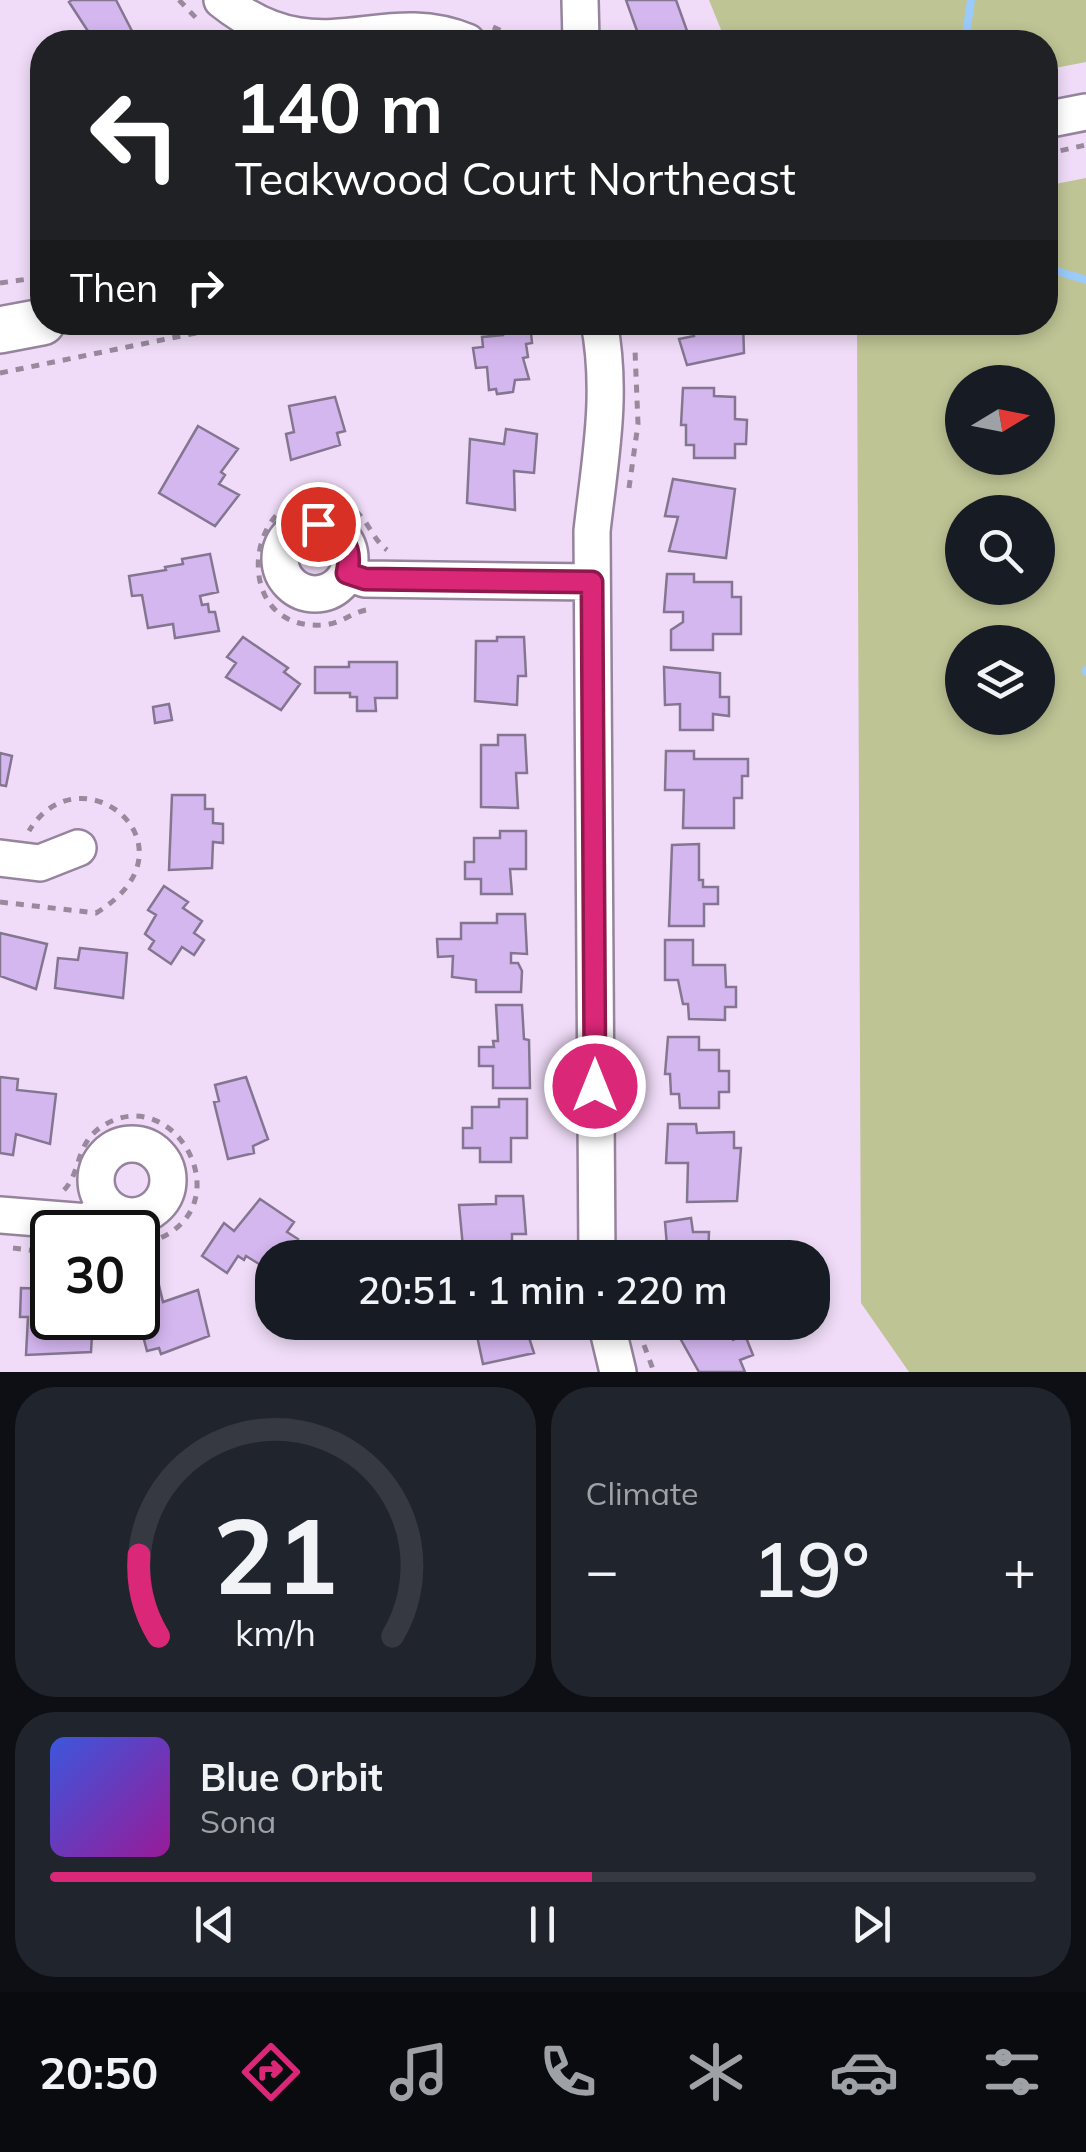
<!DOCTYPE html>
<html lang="en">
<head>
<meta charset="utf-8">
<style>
	:root { --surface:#171b24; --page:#20242c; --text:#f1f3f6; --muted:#9ea1a6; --line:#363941; --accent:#db2777 }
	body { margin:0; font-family:Mulish,sans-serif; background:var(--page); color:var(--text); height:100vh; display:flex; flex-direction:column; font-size:38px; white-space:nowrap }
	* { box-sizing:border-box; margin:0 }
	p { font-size:32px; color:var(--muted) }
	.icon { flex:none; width:55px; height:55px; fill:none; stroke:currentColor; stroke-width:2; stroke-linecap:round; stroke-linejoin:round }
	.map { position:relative; height:1372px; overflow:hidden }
	.details { display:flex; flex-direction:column; gap:15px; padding:15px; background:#0d0f14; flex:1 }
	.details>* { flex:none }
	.banner { position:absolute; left:30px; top:30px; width:1028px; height:305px; border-radius:40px; box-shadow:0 5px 15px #0003; background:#202124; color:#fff; overflow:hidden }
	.needle { width:65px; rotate:80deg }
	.controls { position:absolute; left:945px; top:365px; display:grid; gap:20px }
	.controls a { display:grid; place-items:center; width:110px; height:110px; border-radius:50%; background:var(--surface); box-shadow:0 5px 15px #0003; font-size:50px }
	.speed { position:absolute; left:30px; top:1210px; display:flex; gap:20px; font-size:50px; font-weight:700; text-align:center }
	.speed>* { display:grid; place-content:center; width:130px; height:130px; border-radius:50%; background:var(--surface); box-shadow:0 5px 15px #0003; line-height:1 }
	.speed .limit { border:5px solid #111; border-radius:15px; background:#fff; color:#111 }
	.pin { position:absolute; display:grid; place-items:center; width:85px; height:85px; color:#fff; margin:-42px; border:5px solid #fff; border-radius:50%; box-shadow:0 2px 10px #0007 }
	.me { position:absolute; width:110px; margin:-55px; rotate:0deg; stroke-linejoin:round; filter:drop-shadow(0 0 8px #0008) }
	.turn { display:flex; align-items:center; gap:35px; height:210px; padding:0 40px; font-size:45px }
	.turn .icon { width:130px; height:130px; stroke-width:2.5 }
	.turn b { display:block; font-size:70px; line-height:85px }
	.then { display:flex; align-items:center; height:95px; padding:0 40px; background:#0003; gap:20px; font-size:38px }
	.big { font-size:75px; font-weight:600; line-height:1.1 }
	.details .card { flex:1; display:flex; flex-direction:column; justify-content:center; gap:15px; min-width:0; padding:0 35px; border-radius:40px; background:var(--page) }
	.details .dial { align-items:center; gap:0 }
	.dial svg { height:260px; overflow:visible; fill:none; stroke:var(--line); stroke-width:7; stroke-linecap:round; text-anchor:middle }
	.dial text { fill:var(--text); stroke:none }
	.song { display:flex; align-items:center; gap:30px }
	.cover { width:120px; height:120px; border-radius:15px; background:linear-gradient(135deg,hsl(230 70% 55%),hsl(300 70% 35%)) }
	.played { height:10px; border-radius:5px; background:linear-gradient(90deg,var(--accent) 55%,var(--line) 55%) }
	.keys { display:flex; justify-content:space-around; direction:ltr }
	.heat { display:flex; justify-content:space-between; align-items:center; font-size:55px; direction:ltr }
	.details .tiles { flex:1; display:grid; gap:15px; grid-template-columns:1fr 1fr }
	.card:last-child { grid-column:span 2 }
	.trip { position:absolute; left:255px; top:1240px; width:575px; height:100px; border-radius:40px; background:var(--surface); box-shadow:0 5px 15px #0003; font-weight:600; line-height:100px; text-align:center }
	.tabs { display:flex; height:160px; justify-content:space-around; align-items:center; background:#090b0e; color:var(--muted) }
	.tabs .icon { width:70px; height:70px }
	.tabs .selected { color:var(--accent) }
	.tabs b { font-size:45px; color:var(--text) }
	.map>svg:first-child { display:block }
	.green { fill:#bec494; fill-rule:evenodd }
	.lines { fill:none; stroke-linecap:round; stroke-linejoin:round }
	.stream { stroke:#9acbfa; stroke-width:8 }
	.building { fill:#d5b7f0; stroke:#847690; stroke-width:2.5 }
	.minor-casing { stroke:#96849d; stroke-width:40 }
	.major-casing { stroke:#96849d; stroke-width:50 }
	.path { stroke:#98899d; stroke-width:5; stroke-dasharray:8 8; stroke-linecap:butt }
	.minor { stroke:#fff; stroke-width:35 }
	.major { stroke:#fff; stroke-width:45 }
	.route-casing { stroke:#8e194d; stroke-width:25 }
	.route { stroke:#db2777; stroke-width:18 }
</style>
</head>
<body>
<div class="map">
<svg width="1086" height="1372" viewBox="0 0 1086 1372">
	<rect width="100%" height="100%" fill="#f0dcf8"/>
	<!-- green -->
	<path class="green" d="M709,0H1086V62L1045,70V42H726Z
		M1086,178V1372H909L861,1303L857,323L1045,322V186ZM962,382H1038V458H962ZM962,512H1038V588H962ZM962,642H1038V718H962Z"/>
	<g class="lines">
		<!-- stream -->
		<path class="stream" d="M965,42L971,0
			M1045,262L1057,271L1086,280
			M1086,670V672"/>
	</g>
	<!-- building -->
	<path class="building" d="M72,0H116L132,31L114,42H95L69,2Z
		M626,0H676L691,42H641Z
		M502,322H530L532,343L526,344L528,357L523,358L529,379L515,380L513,392L497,394L496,389L489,390L487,367L476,368L473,348L483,347L482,337L503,335Z
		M691,322H743L744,353L687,365L679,339L694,336Z
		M683,388H714V396L735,397V419L747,420L746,444H735V458H694V445H686V425H681Z
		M335,397L345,431L337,433L340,445L291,460L286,434L294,432L289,406Z
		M198,426L238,449L221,472L225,475L219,484L239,495L215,526L159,493Z
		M506,429L537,434L534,473L514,471L515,510L467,503L470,439L504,444Z
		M673,479L735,489L726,558L669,551L678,517L665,516Z
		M210,554L218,592L200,596L202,605L208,604L209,612H215L219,631L175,638L173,624L148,628L142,595L132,596L129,576L166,570L165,567L183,564L182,559Z
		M667,574H694V582H732V597H741V634H713V650H671V630L683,622V612H664Z
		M243,637L288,668L284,672L300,684L281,710L226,677L236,663L227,657Z
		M497,637H524L526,676H518L517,705L475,701L476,641H497Z
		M349,662H397V698H375L376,711H357V697H350V693H315V667H349Z
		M664,667L720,673V697H729V716L713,714V730H680V704L665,705Z
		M169,704L172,720L155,723L153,707Z
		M498,735H525L527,773H516L518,808L481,807V745H498Z
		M666,751H694V759H748V776H742V798H734V828H683L684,790H665Z
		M0,753L12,756L6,786L0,785Z
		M172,795H205V809H213V823L223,824V843L213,842L212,868L169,870Z
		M500,831H526V869H510L512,894H481V879H465V862H474V838H500Z
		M699,844V880H703V887H718V904H704V926H669L672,845Z
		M164,886L188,902L183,908L202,921L194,933L204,940L194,955L182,947L171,964L149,949L154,941L145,934L156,915L148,910Z
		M497,914H525L527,954L511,953V963H518L522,971L521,992H476V980L452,977L453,956L438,957L437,939H461V923H497Z
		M0,933L47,944L36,989L0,976Z
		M665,940H693V965H725L726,987H736V1007H725V1020L689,1019L688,1004H683L678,980H665Z
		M80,948L127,953L123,998L55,988L58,958L78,960Z
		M496,1005H522L524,1039L529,1040L530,1088H493V1066H479V1047H494L493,1041H498Z
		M668,1037H699V1050H719V1071H729V1092H719V1108H680L679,1094H671L670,1074H665Z
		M0,1077L18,1079L17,1090L56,1094L50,1144L16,1134L13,1155L0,1153Z
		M246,1077L268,1139L253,1146L254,1153L228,1159L214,1102L219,1101L215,1085Z
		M499,1099H527V1138H511V1162H480V1148H463V1128H472V1107H499Z
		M668,1124H696L697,1133L734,1132V1148H741L737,1201L687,1202L688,1163H666Z
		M496,1196H523L526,1234H512V1243H508L512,1258H464L459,1205L496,1204Z
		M260,1199L294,1222L287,1232L298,1239L286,1257L275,1250L264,1267L246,1256L244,1260L238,1256L227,1273L202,1256L224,1223L234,1231Z
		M691,1218L693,1232H709L708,1258H668L665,1222Z
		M158,1281L163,1302L198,1290L209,1336L161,1354L159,1348L147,1351L138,1317V1286Z
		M21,1288L52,1289V1318H93L91,1352L26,1355L28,1317H20Z
		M474,1322H524L534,1353L483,1364Z
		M686,1322H725L733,1340L745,1335L753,1355L740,1360L745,1372H699L680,1338L678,1326Z"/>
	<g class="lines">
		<!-- minor casing -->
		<g class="minor-casing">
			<path id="minor" d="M222,0C318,77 379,6 467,42
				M580,0L581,42
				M1045,120L1086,112
				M280 559a35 35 0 1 1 70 0a35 35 0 1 1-70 0Z
				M347,573L365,579L592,582
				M0,858L40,863L78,848
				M96 1180a36 36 0 1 1 72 0a36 36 0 1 1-72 0Z
				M0,1215L88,1222L106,1206
				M597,1258L592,531C600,459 613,394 599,322
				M606,1322L618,1372"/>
		</g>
		<!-- major casing -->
		<g class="major-casing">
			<path id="major" d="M0,330L42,322"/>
		</g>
		<!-- path -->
		<path class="path" d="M179,0L198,20
			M493,27L526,42
			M1045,154L1086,145
			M0,283L42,277
			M0,373L250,322
			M629,488L638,424L635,350
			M366,610C351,613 340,624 323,625C219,632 250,459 347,505C368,516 370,537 387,550
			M0,902L96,913C205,847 80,746 29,831
			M64,1190C80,1174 76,1147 97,1130C175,1070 255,1221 138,1245
			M13,1248L52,1253
			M644,1345L654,1372"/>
		<!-- minor -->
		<use href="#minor" class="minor"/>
		<!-- major -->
		<use href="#major" class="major"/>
	</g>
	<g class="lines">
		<!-- route casing -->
		<g class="route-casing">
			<path id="route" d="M318,524C342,531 353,548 347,573L365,579L592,582L595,1086"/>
		</g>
		<!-- route -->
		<use href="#route" class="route"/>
	</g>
</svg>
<div class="controls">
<a><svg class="needle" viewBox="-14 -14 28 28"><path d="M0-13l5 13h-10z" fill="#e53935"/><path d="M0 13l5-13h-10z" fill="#9ea1a6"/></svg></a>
<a><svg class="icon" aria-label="search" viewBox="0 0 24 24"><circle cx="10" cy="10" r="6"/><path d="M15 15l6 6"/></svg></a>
<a><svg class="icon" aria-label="layers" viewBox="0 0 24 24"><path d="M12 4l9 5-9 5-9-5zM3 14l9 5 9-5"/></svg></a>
</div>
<div class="speed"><div class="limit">30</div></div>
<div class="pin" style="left:318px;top:524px;background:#d93025"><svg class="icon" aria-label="arrive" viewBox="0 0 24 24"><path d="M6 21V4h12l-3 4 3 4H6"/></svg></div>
<svg class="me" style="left:595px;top:1086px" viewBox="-20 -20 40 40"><circle r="17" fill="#db2777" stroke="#fff" stroke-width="3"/><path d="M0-11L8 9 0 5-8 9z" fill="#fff"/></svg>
<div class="trip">20:51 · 1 min · 220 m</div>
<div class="banner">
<div class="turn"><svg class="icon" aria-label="left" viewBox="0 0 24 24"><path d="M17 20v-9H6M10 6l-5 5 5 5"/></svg><div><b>140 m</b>Teakwood Court Northeast</div></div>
<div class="then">Then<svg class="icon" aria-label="right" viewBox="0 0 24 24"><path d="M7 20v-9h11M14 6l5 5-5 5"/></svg></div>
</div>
</div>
<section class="details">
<div class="tiles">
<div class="card dial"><svg viewBox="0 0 100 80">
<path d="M14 69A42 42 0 1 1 86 69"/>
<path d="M14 69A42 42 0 0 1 8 44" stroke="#db2777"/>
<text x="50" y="56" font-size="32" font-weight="700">21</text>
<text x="50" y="72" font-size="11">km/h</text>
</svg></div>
<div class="card"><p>Climate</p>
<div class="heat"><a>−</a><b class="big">19°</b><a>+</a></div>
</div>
<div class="card">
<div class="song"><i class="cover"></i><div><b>Blue Orbit</b><p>Sona</p></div></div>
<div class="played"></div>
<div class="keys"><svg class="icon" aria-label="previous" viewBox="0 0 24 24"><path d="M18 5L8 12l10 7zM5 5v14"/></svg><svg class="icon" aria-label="pause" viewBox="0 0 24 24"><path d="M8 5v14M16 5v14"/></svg><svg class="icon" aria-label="next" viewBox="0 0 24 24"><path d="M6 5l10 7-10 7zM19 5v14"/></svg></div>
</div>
</div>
</section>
<nav class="tabs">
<b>20:50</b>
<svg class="icon selected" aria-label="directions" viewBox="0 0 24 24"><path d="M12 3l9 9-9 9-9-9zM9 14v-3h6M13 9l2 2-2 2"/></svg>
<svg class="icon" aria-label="music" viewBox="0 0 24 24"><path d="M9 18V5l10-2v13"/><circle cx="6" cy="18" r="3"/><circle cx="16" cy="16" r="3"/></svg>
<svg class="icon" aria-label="phone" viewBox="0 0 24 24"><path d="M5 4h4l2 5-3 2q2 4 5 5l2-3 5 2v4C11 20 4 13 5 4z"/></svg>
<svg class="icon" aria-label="climate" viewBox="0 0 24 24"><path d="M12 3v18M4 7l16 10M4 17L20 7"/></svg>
<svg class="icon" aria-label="car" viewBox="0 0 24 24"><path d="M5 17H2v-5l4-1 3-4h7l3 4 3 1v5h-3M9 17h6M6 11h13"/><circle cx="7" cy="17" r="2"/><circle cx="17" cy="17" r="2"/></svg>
<svg class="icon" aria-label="filters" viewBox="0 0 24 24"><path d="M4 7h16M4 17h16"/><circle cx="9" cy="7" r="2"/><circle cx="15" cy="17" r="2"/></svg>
</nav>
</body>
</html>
